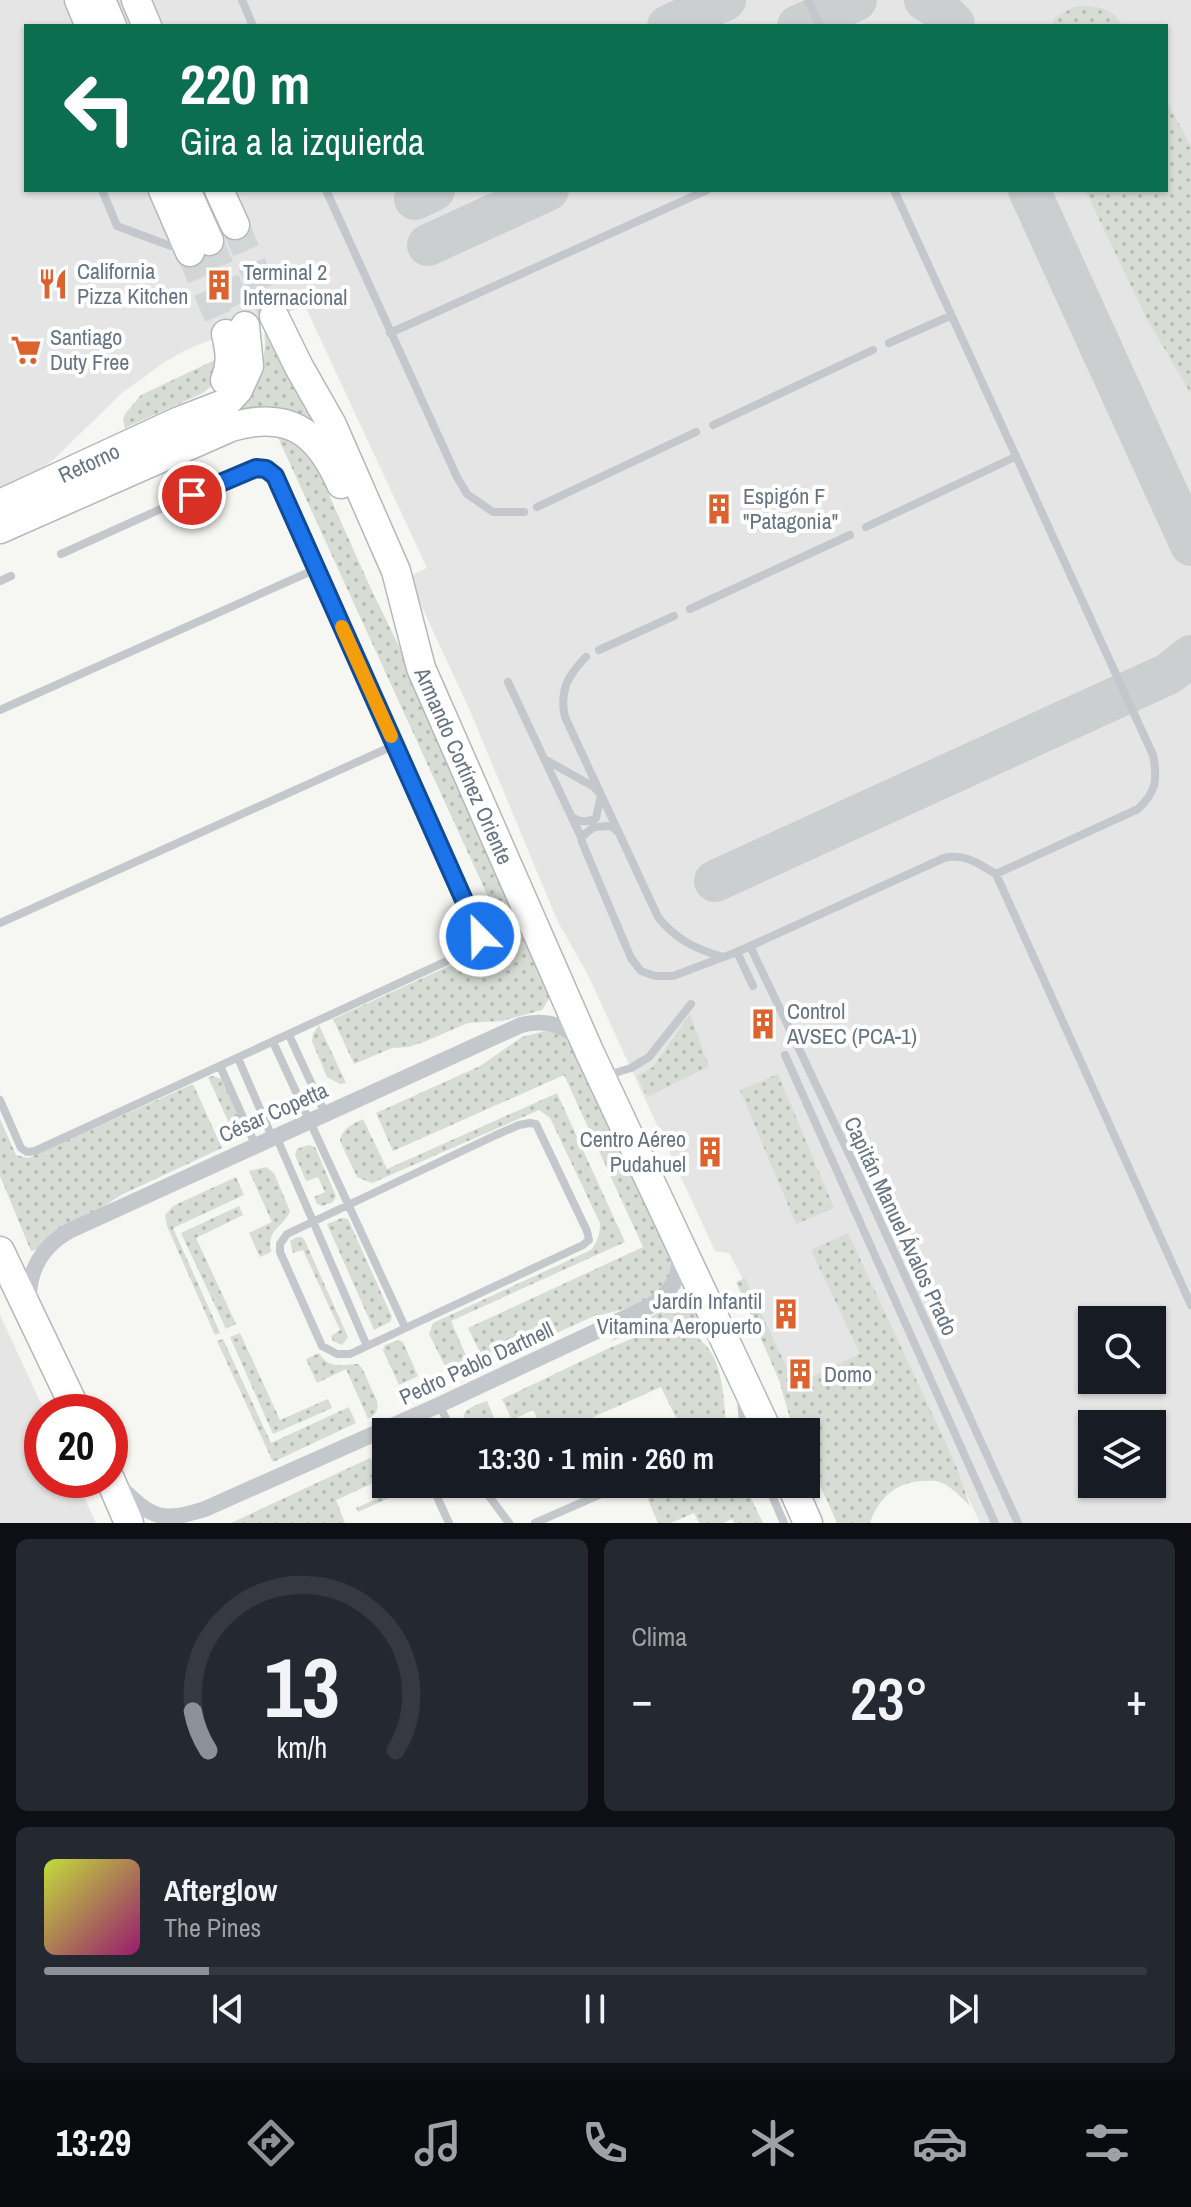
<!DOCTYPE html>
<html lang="es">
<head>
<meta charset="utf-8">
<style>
	:root { --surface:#171b24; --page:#242831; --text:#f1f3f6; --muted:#9ea1a6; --line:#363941; --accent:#8c9099 }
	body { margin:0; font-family:"Archivo Narrow",sans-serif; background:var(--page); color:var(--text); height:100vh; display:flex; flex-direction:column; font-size:30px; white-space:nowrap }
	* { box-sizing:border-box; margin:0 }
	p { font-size:26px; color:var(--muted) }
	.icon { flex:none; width:44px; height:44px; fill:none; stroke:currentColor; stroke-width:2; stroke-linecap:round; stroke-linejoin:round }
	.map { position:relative; height:1523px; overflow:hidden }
	.drawer { display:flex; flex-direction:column; gap:16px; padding:16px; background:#0d0f14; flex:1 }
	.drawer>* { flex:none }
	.banner { position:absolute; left:24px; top:24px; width:1144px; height:168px; border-radius:0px; box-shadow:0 2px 6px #0004; background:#0b6e4f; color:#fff; overflow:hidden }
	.fabs { position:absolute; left:1078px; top:1306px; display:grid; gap:16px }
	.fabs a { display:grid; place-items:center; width:88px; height:88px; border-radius:0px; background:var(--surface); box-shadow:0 2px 6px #0004; font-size:40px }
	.speed { position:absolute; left:24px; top:1394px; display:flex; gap:16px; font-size:40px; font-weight:700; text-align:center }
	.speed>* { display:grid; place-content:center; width:104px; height:104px; border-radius:50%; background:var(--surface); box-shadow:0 2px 6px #0004; line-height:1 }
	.speed .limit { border:12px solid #d22; background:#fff; color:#111 }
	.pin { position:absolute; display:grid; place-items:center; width:68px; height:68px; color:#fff; margin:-34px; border:4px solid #fff; border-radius:50%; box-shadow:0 2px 8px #0007 }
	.me { position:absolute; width:88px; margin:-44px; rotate:337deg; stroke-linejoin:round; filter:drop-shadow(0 0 6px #0008) }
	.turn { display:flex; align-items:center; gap:28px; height:168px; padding:0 24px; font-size:36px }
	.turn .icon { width:104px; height:104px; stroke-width:2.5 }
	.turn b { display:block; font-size:56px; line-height:68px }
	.big { font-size:60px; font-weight:600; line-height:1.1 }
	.drawer .tile { flex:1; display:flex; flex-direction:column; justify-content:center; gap:12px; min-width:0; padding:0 28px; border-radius:12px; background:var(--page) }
	.drawer .dial { align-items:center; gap:0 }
	.dial svg { height:208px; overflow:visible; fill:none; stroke:var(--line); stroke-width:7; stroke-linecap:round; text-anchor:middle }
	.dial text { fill:var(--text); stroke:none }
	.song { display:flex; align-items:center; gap:24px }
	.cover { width:96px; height:96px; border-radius:12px; background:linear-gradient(135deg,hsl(70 70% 55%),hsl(320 70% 35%)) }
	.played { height:8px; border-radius:4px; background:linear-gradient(90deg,var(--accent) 15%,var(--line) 15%) }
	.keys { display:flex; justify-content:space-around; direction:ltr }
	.heat { display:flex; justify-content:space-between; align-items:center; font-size:44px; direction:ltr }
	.drawer .tiles { flex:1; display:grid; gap:16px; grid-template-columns:1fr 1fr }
	.tile:last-child { grid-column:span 2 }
	.trip { position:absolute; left:372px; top:1418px; width:448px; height:80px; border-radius:0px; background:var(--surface); box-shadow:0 2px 6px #0004; font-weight:600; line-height:80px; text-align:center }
	.tab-bar { display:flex; height:128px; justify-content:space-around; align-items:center; background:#090b0e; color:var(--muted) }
	.tab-bar .icon { width:56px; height:56px }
	.tab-bar .current { color:var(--accent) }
	.tab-bar b { font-size:36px; color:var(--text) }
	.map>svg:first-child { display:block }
	.built { fill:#e4e5e4; fill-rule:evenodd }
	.grass { fill:url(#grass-dots) }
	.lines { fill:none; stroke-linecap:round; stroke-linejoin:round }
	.taxiway { stroke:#cccfd0; stroke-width:42 }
	.trunk-tunnel { stroke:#d2d6d7; stroke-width:28; stroke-dasharray:28 14; stroke-linecap:butt }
	.trunk-casing { stroke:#b5b8bb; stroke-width:31 }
	.service { stroke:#c4c7cb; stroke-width:8 }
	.minor { stroke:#c4c7cb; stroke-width:16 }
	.trunk { stroke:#fff; stroke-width:28 }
	.route-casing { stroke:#114b97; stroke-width:20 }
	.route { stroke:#1a73e8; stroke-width:14 }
	.slow { stroke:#f59e0b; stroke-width:14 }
	.labels { text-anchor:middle; stroke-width:8; stroke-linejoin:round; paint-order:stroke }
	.poi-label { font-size:22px; fill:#667483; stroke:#fff; text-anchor:start }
	.street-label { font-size:22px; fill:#667483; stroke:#fff }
</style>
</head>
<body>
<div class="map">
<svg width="1191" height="1523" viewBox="0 0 1191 1523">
	<defs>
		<pattern id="grass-dots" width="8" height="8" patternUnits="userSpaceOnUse" patternTransform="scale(2)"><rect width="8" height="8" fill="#d7ddd4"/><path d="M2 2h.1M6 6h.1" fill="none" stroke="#b2b8b1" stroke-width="1.8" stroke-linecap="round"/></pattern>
	</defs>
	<rect width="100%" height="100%" fill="#f6f6f3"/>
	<!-- built -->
	<path class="built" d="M0,0H1191V1523H980L952,1463L793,1390L742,1277L729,1253L715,1251L587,973L558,922L471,713L408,577L427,568L305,306L226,334L190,348L166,361L123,392L54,459L36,473L0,494ZM26,26H1166V190H26ZM1092,1320H1152V1380H1092ZM1092,1424H1152V1484H1092Z
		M0,1315L45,1412H42V1480H76L96,1523H0Z"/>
	<!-- grass -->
	<path class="grass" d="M1076,6C1096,6 1113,7 1123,26H1051L1055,17Z
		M1166,100L1191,146V394L1147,319L1085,190H1166Z
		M264,321L327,437L233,413L262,371L265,346Z
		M221,357L214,384L203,393L125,428L123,420L125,414L141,395Z
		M275,431L297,434L328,482L330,497L371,589L438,726L552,994L542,1010L502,1021L468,1023L424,1042L408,1047L392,1048L354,1064L333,1019L493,946L500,939L502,927Z
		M690,1014L709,1066L647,1097L637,1076L653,1067Z
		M319,1025L346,1083L340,1084L327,1077L312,1041L313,1034Z
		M545,1031L556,1032L572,1039L674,1254L669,1279L648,1301L628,1308L592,1317L486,1365L468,1328L643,1247L564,1075L393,1151L376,1113L480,1066L522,1037Z
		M778,1074L834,1208L796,1224L740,1090Z
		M213,1076L222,1079L244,1127L242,1137L237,1141L208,1077Z
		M193,1084L222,1148L121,1195L40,1249L31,1251L0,1176V1119L16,1155L28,1158Z
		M557,1093L625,1242L451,1321L473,1372L457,1376L449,1374L429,1334L433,1323L591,1250C598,1241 600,1234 600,1223L550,1118L539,1110L372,1183L357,1177L340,1141C342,1128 353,1124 363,1119L387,1169Z
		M308,1145L315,1147L336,1196L333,1202L322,1206L317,1204L314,1197L325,1192L318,1177L306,1181L295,1155L297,1149Z
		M266,1167L274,1173L290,1211C283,1228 266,1229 271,1252L260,1257L249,1233L272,1222L249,1171Z
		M236,1177L244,1195L173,1228L220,1333L215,1335L167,1226L165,1215L173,1206Z
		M239,1206L243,1215L196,1238L236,1324L226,1329L181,1233Z
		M342,1218L348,1219L392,1317L390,1322L374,1330L327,1224Z
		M848,1233L956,1465L970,1506C961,1497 952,1487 940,1482C934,1480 928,1481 921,1481C895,1483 878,1499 870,1523H837L806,1454V1432H796L790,1418L779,1380L736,1282L745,1278L795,1385L860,1354L811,1250Z
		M297,1237H302L305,1241L348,1337L342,1345L333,1341L331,1336L340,1330L303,1250L293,1253L290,1241Z
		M686,1284L720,1349C681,1308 655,1324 609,1342L637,1324L670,1306Z
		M660,1329C670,1330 682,1330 691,1334C725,1350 724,1401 726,1432H683L661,1387L560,1432H544L533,1410L512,1420L502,1399L607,1349L648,1332Z
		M240,1333L280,1420L328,1399L332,1408L273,1434L230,1337Z
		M223,1339L271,1443L349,1407L356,1423L273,1462L217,1341Z
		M399,1340L403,1342L418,1376L399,1385L383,1350L385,1345Z
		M319,1353C328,1369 342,1365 358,1364L362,1368L377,1401C379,1410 376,1415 368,1419L346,1369L317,1383L306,1359Z
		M487,1401L500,1432H467C458,1409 467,1409 487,1401Z
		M370,1458L380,1480L336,1500L345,1523H231Z
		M399,1484H420L358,1512L356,1508L400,1488Z
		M671,1484H744L763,1523H734L732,1519L723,1523H699L694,1513L671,1523H658L646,1495Z"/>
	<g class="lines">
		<!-- taxiway -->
		<path class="taxiway" d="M925,0L938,8L954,24
			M668,26L725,0
			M798,26L856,0
			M1029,190L1191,545
			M415,199L434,190
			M428,245L548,190
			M715,881L1168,674L1191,656"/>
		<!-- trunk-tunnel -->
		<path class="trunk-tunnel" d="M235,225L274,316
			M209,241L245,326
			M190,252L226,334"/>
		<!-- trunk casing -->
		<g class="trunk-casing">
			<g id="trunk">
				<path d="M79,0L90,26"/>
				<path d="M101,0L112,26"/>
				<path d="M136,0L147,26"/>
				<path d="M163,190L190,252"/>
				<path d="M186,190L209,241"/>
				<path d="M219,190L235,225"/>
				<path id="s1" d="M274,316L299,367L332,425L396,571L421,668L589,1051L768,1432"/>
				<path d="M225,380C232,363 230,351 226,334"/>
				<path id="s2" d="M0,504L177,422L226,403L238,390L249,366L245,326"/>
				<path d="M0,529L231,427C289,410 318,432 341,484"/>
				<path d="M0,1251L77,1412"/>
				<path d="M110,1479L129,1523"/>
				<path d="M791,1484L808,1523"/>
			</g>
		</g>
		<!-- service -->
		<path class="service" d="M242,0L253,26
			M808,0L820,26
			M102,190L117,226L168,245L181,248
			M326,190L457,477L467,494L493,512H524
			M894,190L1153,755C1158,780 1156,792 1138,809L996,874
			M390,333L707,190
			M889,343L950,316
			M713,425L873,350
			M537,507L696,432
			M866,527L1015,457
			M0,581L11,576
			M690,609L850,535
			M599,650L674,616
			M586,657C568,675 559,691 565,717L658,917C676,940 696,949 723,957
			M508,682L581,837
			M0,710L316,569
			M546,760L594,787L601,795L596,818C588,823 581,822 573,818
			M619,833L611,826L594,827L581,837L582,842L631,958L641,971L655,976H673L737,952L944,858C965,853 979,864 996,874L1191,1305
			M0,923L395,745
			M750,946L859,1175L1018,1523
			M737,952L753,986
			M289,1035L325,1113
			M273,1042L405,1327
			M785,1055L995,1523
			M238,1058L272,1137
			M220,1066L255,1144
			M605,1076L631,1068L649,1057L691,1004
			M0,1100L21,1148L27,1152L35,1151L473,949L480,936L275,476C265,468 258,468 245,471L61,554
			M530,1123L536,1124L587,1231L589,1240L583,1245L350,1354H337L322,1346L280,1252V1244L287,1234L496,1135L519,1125Z
			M276,1136L367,1346
			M741,1401L744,1432
			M439,1405L453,1432
			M431,1484L449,1523
			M480,1484L509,1523
			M767,1484L784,1523
			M535,1523L624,1484"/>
		<!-- minor -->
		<path class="minor" d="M29,1302C28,1270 43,1245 71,1230L521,1025C544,1019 563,1024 581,1040
			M120,1487C152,1518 161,1523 205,1509L439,1405L648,1307C670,1294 682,1278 679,1252"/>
		<!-- trunk -->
		<use href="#trunk" class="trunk"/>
	</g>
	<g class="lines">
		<!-- route casing -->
		<g class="route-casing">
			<path id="route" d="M192,495L256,468L266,469L275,476L480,936"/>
		</g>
		<!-- route -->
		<use href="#route" class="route"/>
		<!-- slow -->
		<path class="slow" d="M342,627L391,736"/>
	</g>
	<!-- icons -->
	<defs>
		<g id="restaurant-bare" transform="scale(2.4)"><path d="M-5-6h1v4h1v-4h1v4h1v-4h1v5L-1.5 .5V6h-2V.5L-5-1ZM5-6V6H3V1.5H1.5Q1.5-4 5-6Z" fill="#dc632d" stroke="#fff" stroke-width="2.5" paint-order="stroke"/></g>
		<g id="building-bare" transform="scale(2.4)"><path d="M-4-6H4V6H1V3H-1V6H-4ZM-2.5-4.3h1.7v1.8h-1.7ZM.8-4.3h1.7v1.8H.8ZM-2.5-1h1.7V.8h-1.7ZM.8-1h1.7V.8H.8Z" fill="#dc632d" stroke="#fff" stroke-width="2.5" paint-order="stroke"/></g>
		<g id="supermarket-bare" transform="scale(2.4)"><path d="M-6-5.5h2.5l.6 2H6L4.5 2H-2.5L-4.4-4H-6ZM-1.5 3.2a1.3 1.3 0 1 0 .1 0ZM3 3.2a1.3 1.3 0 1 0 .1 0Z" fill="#dc632d" stroke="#fff" stroke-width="2.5" paint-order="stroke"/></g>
	</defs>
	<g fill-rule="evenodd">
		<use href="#restaurant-bare" x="53" y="284"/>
		<use href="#building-bare" x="219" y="285"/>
		<use href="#supermarket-bare" x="26" y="350"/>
		<use href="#building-bare" x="719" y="509"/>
		<use href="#building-bare" x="763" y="1024"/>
		<use href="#building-bare" x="710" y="1152"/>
		<use href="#building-bare" x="786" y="1314"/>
		<use href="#building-bare" x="800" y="1374"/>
	</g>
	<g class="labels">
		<!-- poi labels -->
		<g class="poi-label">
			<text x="77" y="279">California<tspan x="77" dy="25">Pizza Kitchen</tspan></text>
			<text x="243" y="280">Terminal 2<tspan x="243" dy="25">Internacional</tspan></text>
			<text x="50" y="345">Santiago<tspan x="50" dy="25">Duty Free</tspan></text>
			<text x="743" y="504">Espigón F<tspan x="743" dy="25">"Patagonia"</tspan></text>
			<text x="787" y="1019">Control<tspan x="787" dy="25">AVSEC (PCA-1)</tspan></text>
			<text x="686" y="1147" text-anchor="end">Centro Aéreo<tspan x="686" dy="25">Pudahuel</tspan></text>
			<text x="762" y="1309" text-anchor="end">Jardín Infantil<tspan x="762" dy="25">Vitamina Aeropuerto</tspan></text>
			<text x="824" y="1382">Domo</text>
		</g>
		<!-- street labels -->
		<g class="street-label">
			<text dy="8" stroke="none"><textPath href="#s2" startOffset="98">Retorno</textPath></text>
			<text dy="8" stroke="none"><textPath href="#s1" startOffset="490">Armando Cortínez Oriente</textPath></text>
			<text transform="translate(273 1112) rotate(-24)" y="8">César Copetta</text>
			<text transform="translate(901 1226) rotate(65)" y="8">Capitán Manuel Ávalos Prado</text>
			<text transform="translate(476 1363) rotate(-25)" y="8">Pedro Pablo Dartnell</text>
		</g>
	</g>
</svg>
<div class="fabs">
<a><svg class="icon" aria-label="search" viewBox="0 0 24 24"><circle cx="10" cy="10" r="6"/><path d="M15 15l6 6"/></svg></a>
<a><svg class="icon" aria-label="layers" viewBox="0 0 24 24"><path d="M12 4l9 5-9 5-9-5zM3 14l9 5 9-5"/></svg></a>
</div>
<div class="speed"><div class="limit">20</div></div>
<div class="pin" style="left:192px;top:495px;background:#d93025"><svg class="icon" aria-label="arrive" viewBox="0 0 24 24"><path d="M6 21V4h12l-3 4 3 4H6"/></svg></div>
<svg class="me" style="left:480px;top:936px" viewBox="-20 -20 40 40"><circle r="17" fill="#1a73e8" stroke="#fff" stroke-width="3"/><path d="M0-11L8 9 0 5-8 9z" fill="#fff"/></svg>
<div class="trip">13:30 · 1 min · 260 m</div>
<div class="banner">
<div class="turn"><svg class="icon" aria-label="left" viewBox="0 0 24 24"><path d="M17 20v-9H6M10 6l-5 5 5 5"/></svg><div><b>220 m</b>Gira a la izquierda</div></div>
</div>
</div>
<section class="drawer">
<div class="tiles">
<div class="tile dial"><svg viewBox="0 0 100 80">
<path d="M14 69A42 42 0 1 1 86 69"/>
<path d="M14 69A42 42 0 0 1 8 54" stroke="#8c9099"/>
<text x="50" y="56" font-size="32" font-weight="700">13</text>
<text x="50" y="72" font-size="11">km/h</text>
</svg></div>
<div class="tile"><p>Clima</p>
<div class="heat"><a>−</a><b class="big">23°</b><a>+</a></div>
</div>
<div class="tile">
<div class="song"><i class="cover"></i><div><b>Afterglow</b><p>The Pines</p></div></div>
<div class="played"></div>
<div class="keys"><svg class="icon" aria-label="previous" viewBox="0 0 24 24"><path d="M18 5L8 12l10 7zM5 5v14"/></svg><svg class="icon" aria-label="pause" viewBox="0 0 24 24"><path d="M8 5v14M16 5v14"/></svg><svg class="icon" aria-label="next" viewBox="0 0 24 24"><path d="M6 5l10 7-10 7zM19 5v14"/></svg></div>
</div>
</div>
</section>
<nav class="tab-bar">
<b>13:29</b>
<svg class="icon current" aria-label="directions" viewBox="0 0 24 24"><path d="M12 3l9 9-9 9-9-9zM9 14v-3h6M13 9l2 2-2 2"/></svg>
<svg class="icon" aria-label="music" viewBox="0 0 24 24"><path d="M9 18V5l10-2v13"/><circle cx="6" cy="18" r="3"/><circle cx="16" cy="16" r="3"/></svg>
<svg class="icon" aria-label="phone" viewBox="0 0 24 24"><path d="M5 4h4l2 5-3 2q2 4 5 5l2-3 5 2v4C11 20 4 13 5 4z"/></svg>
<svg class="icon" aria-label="climate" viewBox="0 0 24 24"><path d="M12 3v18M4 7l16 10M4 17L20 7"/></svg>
<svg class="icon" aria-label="car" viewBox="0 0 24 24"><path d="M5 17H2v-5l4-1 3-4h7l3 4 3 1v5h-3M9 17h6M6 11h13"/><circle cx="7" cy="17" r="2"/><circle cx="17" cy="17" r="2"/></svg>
<svg class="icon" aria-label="filters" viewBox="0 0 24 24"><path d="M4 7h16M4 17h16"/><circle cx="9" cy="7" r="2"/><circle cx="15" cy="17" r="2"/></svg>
</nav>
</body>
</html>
